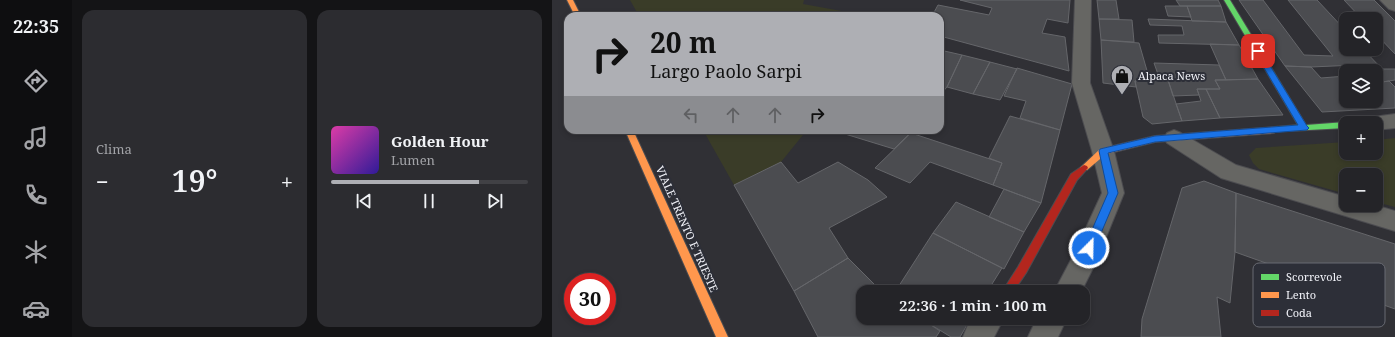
<!DOCTYPE html>
<html lang="it">
<head>
<meta charset="utf-8">
<style>
	:root { --surface:#242428; --page:#2c2c30; --text:#f1f3f6; --muted:#a3a4a8; --line:#414145; --accent:#aeafb4 }
	body { margin:0; font-family:"Noto Serif",serif; background:var(--page); color:var(--text); height:100vh; display:flex; flex-direction:column; font-size:15px; white-space:nowrap }
	* { box-sizing:border-box; margin:0 }
	p { font-size:13px; color:var(--muted) }
	.icon { flex:none; width:22px; height:22px; fill:none; stroke:currentColor; stroke-width:2; stroke-linecap:round; stroke-linejoin:round }
	.map { position:relative; flex:1; overflow:hidden }
	.sheet { display:flex; flex-direction:column; gap:10px; padding:10px; background:#141416; width:480px }
	.sheet>* { flex:none }
	.banner { position:absolute; left:12px; top:12px; width:380px; height:122px; border-radius:12px; box-shadow:0 2px 6px #0003,0 0 0 1px var(--line); background:#aeafb4; color:#111; overflow:hidden }
	.tools { position:absolute; left:787px; top:12px; display:grid; gap:8px }
	.tools a { display:grid; place-items:center; width:44px; height:44px; border-radius:8px; background:var(--surface); box-shadow:0 2px 6px #0003,0 0 0 1px var(--line); font-size:20px }
	.speed { position:absolute; left:12px; top:273px; display:flex; gap:8px; font-size:20px; font-weight:700; text-align:center }
	.speed>* { display:grid; place-content:center; width:52px; height:52px; border-radius:50%; background:var(--surface); box-shadow:0 2px 6px #0003,0 0 0 1px var(--line); line-height:1 }
	.speed .limit { border:6px solid #d22; background:#fff; color:#111 }
	.pin { position:absolute; display:grid; place-items:center; width:34px; height:34px; color:#fff; margin:-17px; border-radius:8px; box-shadow:0 2px 6px #0006 }
	.me { position:absolute; width:44px; margin:-22px; rotate:23deg; stroke-linejoin:round; filter:drop-shadow(0 0 3px #0008) }
	.turn { display:flex; align-items:center; gap:14px; height:84px; padding:0 20px; font-size:18px }
	.turn .icon { width:52px; height:52px; stroke-width:2.5 }
	.turn b { display:block; font-size:28px; line-height:34px }
	.lanes { display:flex; align-items:center; height:38px; padding:0 20px; background:#0003; justify-content:center; gap:20px; direction:ltr }
	.lanes .off { opacity:.35 }
	.big { font-size:30px; font-weight:600; line-height:1.1 }
	.sheet .tile { flex:1; display:flex; flex-direction:column; justify-content:center; gap:6px; min-width:0; padding:0 14px; border-radius:12px; background:var(--page) }
	.song { display:flex; align-items:center; gap:12px }
	.cover { width:48px; height:48px; border-radius:6px; background:linear-gradient(135deg,hsl(320 70% 55%),hsl(250 70% 35%)) }
	.played { height:4px; border-radius:2px; background:linear-gradient(90deg,var(--accent) 75%,var(--line) 75%) }
	.keys { display:flex; justify-content:space-around; direction:ltr }
	.heat { display:flex; justify-content:space-between; align-items:center; font-size:22px; direction:ltr }
	.sheet .tiles { flex:1; display:grid; gap:10px; grid-template-columns:repeat(2,1fr) }
	.trip { position:absolute; left:304px; top:285px; width:234px; height:40px; border-radius:12px; background:var(--surface); box-shadow:0 2px 6px #0003,0 0 0 1px var(--line); font-weight:600; line-height:40px; text-align:center }
	main { display:flex; flex:1; min-height:0 }
	.tab-bar { display:flex; flex-direction:column; width:72px; justify-content:space-around; align-items:center; background:#0e0e10; color:var(--muted) }
	.tab-bar .icon { width:28px; height:28px }
	.tab-bar .current { color:var(--accent) }
	.tab-bar b { font-size:18px; color:var(--text) }
	.map>svg:first-child { display:block }
	.green { fill:#3a3c28 }
	.building { fill:#4b4c50; stroke:#65666a }
	.lines { fill:none; stroke-linecap:round; stroke-linejoin:round }
	.street-casing { stroke:#4c4c50; stroke-width:2 }
	.fast-casing { stroke:#4c4c50; stroke-width:2 }
	.slow-casing { stroke:#4c4c50; stroke-width:2 }
	.jam-casing { stroke:#4c4c50; stroke-width:2 }
	.street { fill:#666663; fill-rule:evenodd }
	.fast { fill:#63d668; fill-rule:evenodd }
	.slow { fill:#ff974d; fill-rule:evenodd }
	.jam { fill:#b3261e; fill-rule:evenodd }
	.route { fill:#1a73e8; stroke:#114b97 }
	.labels { text-anchor:middle; stroke-width:4; stroke-linejoin:round; paint-order:stroke }
	.poi-label { font-size:11px; fill:#f2f3f9; stroke:#2d2f38; text-anchor:start }
	.street-label { font-size:11px; fill:#f2f3f9; stroke:#2d2f38 }
	.key { fill:#2d2f38; stroke:#686a72; stroke-width:1 }
	.key-label { font-size:11px; fill:#f2f3f9 }
</style>
</head>
<body>
<main>
<nav class="tab-bar">
<b>22:35</b>
<svg class="icon current" aria-label="directions" viewBox="0 0 24 24"><path d="M12 3l9 9-9 9-9-9zM9 14v-3h6M13 9l2 2-2 2"/></svg>
<svg class="icon" aria-label="music" viewBox="0 0 24 24"><path d="M9 18V5l10-2v13"/><circle cx="6" cy="18" r="3"/><circle cx="16" cy="16" r="3"/></svg>
<svg class="icon" aria-label="phone" viewBox="0 0 24 24"><path d="M5 4h4l2 5-3 2q2 4 5 5l2-3 5 2v4C11 20 4 13 5 4z"/></svg>
<svg class="icon" aria-label="climate" viewBox="0 0 24 24"><path d="M12 3v18M4 7l16 10M4 17L20 7"/></svg>
<svg class="icon" aria-label="car" viewBox="0 0 24 24"><path d="M5 17H2v-5l4-1 3-4h7l3 4 3 1v5h-3M9 17h6M6 11h13"/><circle cx="7" cy="17" r="2"/><circle cx="17" cy="17" r="2"/></svg>
</nav>
<section class="sheet">
<div class="tiles">
<div class="tile"><p>Clima</p>
<div class="heat"><a>−</a><b class="big">19°</b><a>+</a></div>
</div>
<div class="tile">
<div class="song"><i class="cover"></i><div><b>Golden Hour</b><p>Lumen</p></div></div>
<div class="played"></div>
<div class="keys"><svg class="icon" aria-label="previous" viewBox="0 0 24 24"><path d="M18 5L8 12l10 7zM5 5v14"/></svg><svg class="icon" aria-label="pause" viewBox="0 0 24 24"><path d="M8 5v14M16 5v14"/></svg><svg class="icon" aria-label="next" viewBox="0 0 24 24"><path d="M6 5l10 7-10 7zM19 5v14"/></svg></div>
</div>
</div>
</section>
<div class="map">
<svg width="843" height="337" viewBox="0 0 843 337">
	<rect width="100%" height="100%" fill="#303035"/>
	<!-- green -->
	<path class="green" d="M78,0H252L251,4L317,16H87Z
		M151,130H255L229,162L182,185Z
		M843,138V207L824,202V175H794V194L707,169L701,163L697,155L704,148L794,142V153H824V140Z"/>
	<!-- building -->
	<path class="building" d="M408,0H518L516,23L495,19L490,33L513,37L517,71L388,36V16H380L386,5L437,15L440,8Z
		M545,0H564L567,19H547Z
		M624,0H666L669,6H628Z
		M687,0H711L752,55L781,56L736,0H765L794,31V49H811L830,69H843V80L824,83V71H809L804,65L759,67L733,66Z
		M792,0H822L843,21V54L824,34V19H810Z
		M613,6H635L639,17L616,16Z
		M635,6H669L674,22L640,21Z
		M547,19L580,20L582,42L549,40Z
		M596,19L674,22L687,45L607,43L606,35H632L630,26L598,25Z
		M549,40L587,43L598,81H583L584,87L551,83Z
		M658,44L687,45L706,79L674,80Z
		M388,50L410,55L395,87L388,95Z
		M410,55L438,62L421,94L395,87Z
		M438,62L465,69L448,100L421,94Z
		M602,63L667,65L674,80H663L668,89H645L647,95L621,96L616,80H608Z
		M733,66L759,67L769,78L794,76V101H824V83L837,81L843,87V108L770,112Z
		M465,68L520,84L508,130L468,118L474,101L452,96Z
		M706,79L731,115L668,118L654,89H668L663,80Z
		M616,80L630,121L600,124L591,117L583,81Z
		M645,89H654L668,118L630,121L624,104L649,101Z
		M458,116L508,130L489,203L441,185L450,163L437,158Z
		M280,130H361L342,149Z
		M359,133L450,163L441,185L378,162L358,183L323,168Z
		M229,162L246,183L286,162L316,180L335,197L277,228L296,258L242,291L182,185Z
		M652,181L684,193L683,252L678,303L665,297L669,337H589L590,319L630,188Z
		M452,189L489,203L472,232L437,217Z
		M684,193L843,244V309L683,252Z
		M404,202L472,232L452,269L381,233Z
		M381,233L450,268L435,292H343Z
		M296,258L330,292H311V318H368L388,331L384,337H266L242,291Z
		M368,318H419L408,337H399Z"/>
	<g class="lines">
		<!-- street casing -->
		<g class="street-casing">
			<path id="street" d="M523,0H539L538,83L562,151L572,193L544,262L529,292H502L522,254L550,193L540,151L520,83Z
				M828,0H843V11L837,9Z
				M843,114V128L824,130V123H811L814,118Z
				M622,130L629,133L684,165L794,197V205H823L843,211V231L669,178L615,143L612,138L615,133Z
				M421,318H452L442,337H411L415,327Z
				M485,318H515L506,337H476Z"/>
		</g>
		<!-- fast casing -->
		<g class="fast-casing">
			<path id="fast" d="M672,0H678L754,125L794,122L797,123H794V128L719,132L718,130L722,127L746,125Z"/>
		</g>
		<!-- slow casing -->
		<g class="slow-casing">
			<path id="slow" d="M15,0H21L29,16H23Z
				M722,127L726,130L722,133L603,142L554,154L535,170H529L528,168L548,149L603,136Z
				M73,130H81L176,337H164Z"/>
		</g>
		<!-- jam casing -->
		<g class="jam-casing">
			<path id="jam" d="M532,165L535,166L536,168L525,180L474,273L461,292H450L466,267L519,174Z"/>
		</g>
		<!-- street -->
		<use href="#street" class="street"/>
		<!-- fast -->
		<use href="#fast" class="fast"/>
		<!-- slow -->
		<use href="#slow" class="slow"/>
		<!-- jam -->
		<use href="#jam" class="jam"/>
	</g>
	<!-- route -->
	<path class="route" d="M706,49L709,51L755,126L757,128L755,130L603,142L556,153L566,193L541,252L537,253L533,252L532,248L556,193L547,151L548,149L603,136L746,125L702,51Z"/>
	<!-- icons -->
	<defs>
		<g id="shop-pin" transform="scale(1.15)"><path d="M0 17L-7.5 6A9.5 9.5 0 1 1 7.5 6Z" fill="#aeafb4" stroke="#2d2f38"/><path d="M-5-2.5h2.3a2.7 3.5 0 0 1 5.4 0H5L5.5 6h-11ZM-1.5-2.5h3a1.5 2.3 0 0 0-3 0Z" fill="#111"/></g>
	</defs>
	<g fill-rule="evenodd">
		<use href="#shop-pin" x="570" y="76"/>
	</g>
	<g class="labels">
		<!-- poi labels -->
		<g class="poi-label">
			<text x="586" y="80">Alpaca News</text>
		</g>
		<!-- street labels -->
		<g class="street-label">
			<text transform="translate(135 229) rotate(66)" y="4">VIALE TRENTO E TRIESTE</text>
		</g>
	</g>
	<!-- legend -->
	<rect x="701" y="263" width="132" height="64" rx="6" class="key"/>
	<rect x="709" y="274" width="18" height="6" fill="#63d668"/>
	<rect x="709" y="292" width="18" height="6" fill="#ff974d"/>
	<rect x="709" y="310" width="18" height="6" fill="#b3261e"/>
	<g class="key-label">
		<text x="734" y="281">Scorrevole</text>
		<text x="734" y="299">Lento</text>
		<text x="734" y="317">Coda</text>
	</g>
</svg>
<div class="tools">
<a><svg class="icon" aria-label="search" viewBox="0 0 24 24"><circle cx="10" cy="10" r="6"/><path d="M15 15l6 6"/></svg></a>
<a><svg class="icon" aria-label="layers" viewBox="0 0 24 24"><path d="M12 4l9 5-9 5-9-5zM3 14l9 5 9-5"/></svg></a>
<a>+</a>
<a>−</a>
</div>
<div class="speed"><div class="limit">30</div></div>
<div class="pin" style="left:706px;top:51px;background:#d93025"><svg class="icon" aria-label="arrive" viewBox="0 0 24 24"><path d="M6 21V4h12l-3 4 3 4H6"/></svg></div>
<svg class="me" style="left:537px;top:248px" viewBox="-20 -20 40 40"><circle r="17" fill="#1a73e8" stroke="#fff" stroke-width="3"/><path d="M0-11L8 9 0 5-8 9z" fill="#fff"/></svg>
<div class="trip">22:36 · 1 min · 100 m</div>
<div class="banner">
<div class="turn"><svg class="icon" aria-label="right" viewBox="0 0 24 24"><path d="M7 20v-9h11M14 6l5 5-5 5"/></svg><div><b>20 m</b>Largo Paolo Sarpi</div></div>
<div class="lanes"><svg class="icon off" aria-label="left" viewBox="0 0 24 24"><path d="M17 20v-9H6M10 6l-5 5 5 5"/></svg><svg class="icon off" aria-label="ahead" viewBox="0 0 24 24"><path d="M12 20V5M6 11l6-6 6 6"/></svg><svg class="icon off" aria-label="ahead" viewBox="0 0 24 24"><path d="M12 20V5M6 11l6-6 6 6"/></svg><svg class="icon" aria-label="right" viewBox="0 0 24 24"><path d="M7 20v-9h11M14 6l5 5-5 5"/></svg></div>
</div>
</div>
</main>
</body>
</html>
